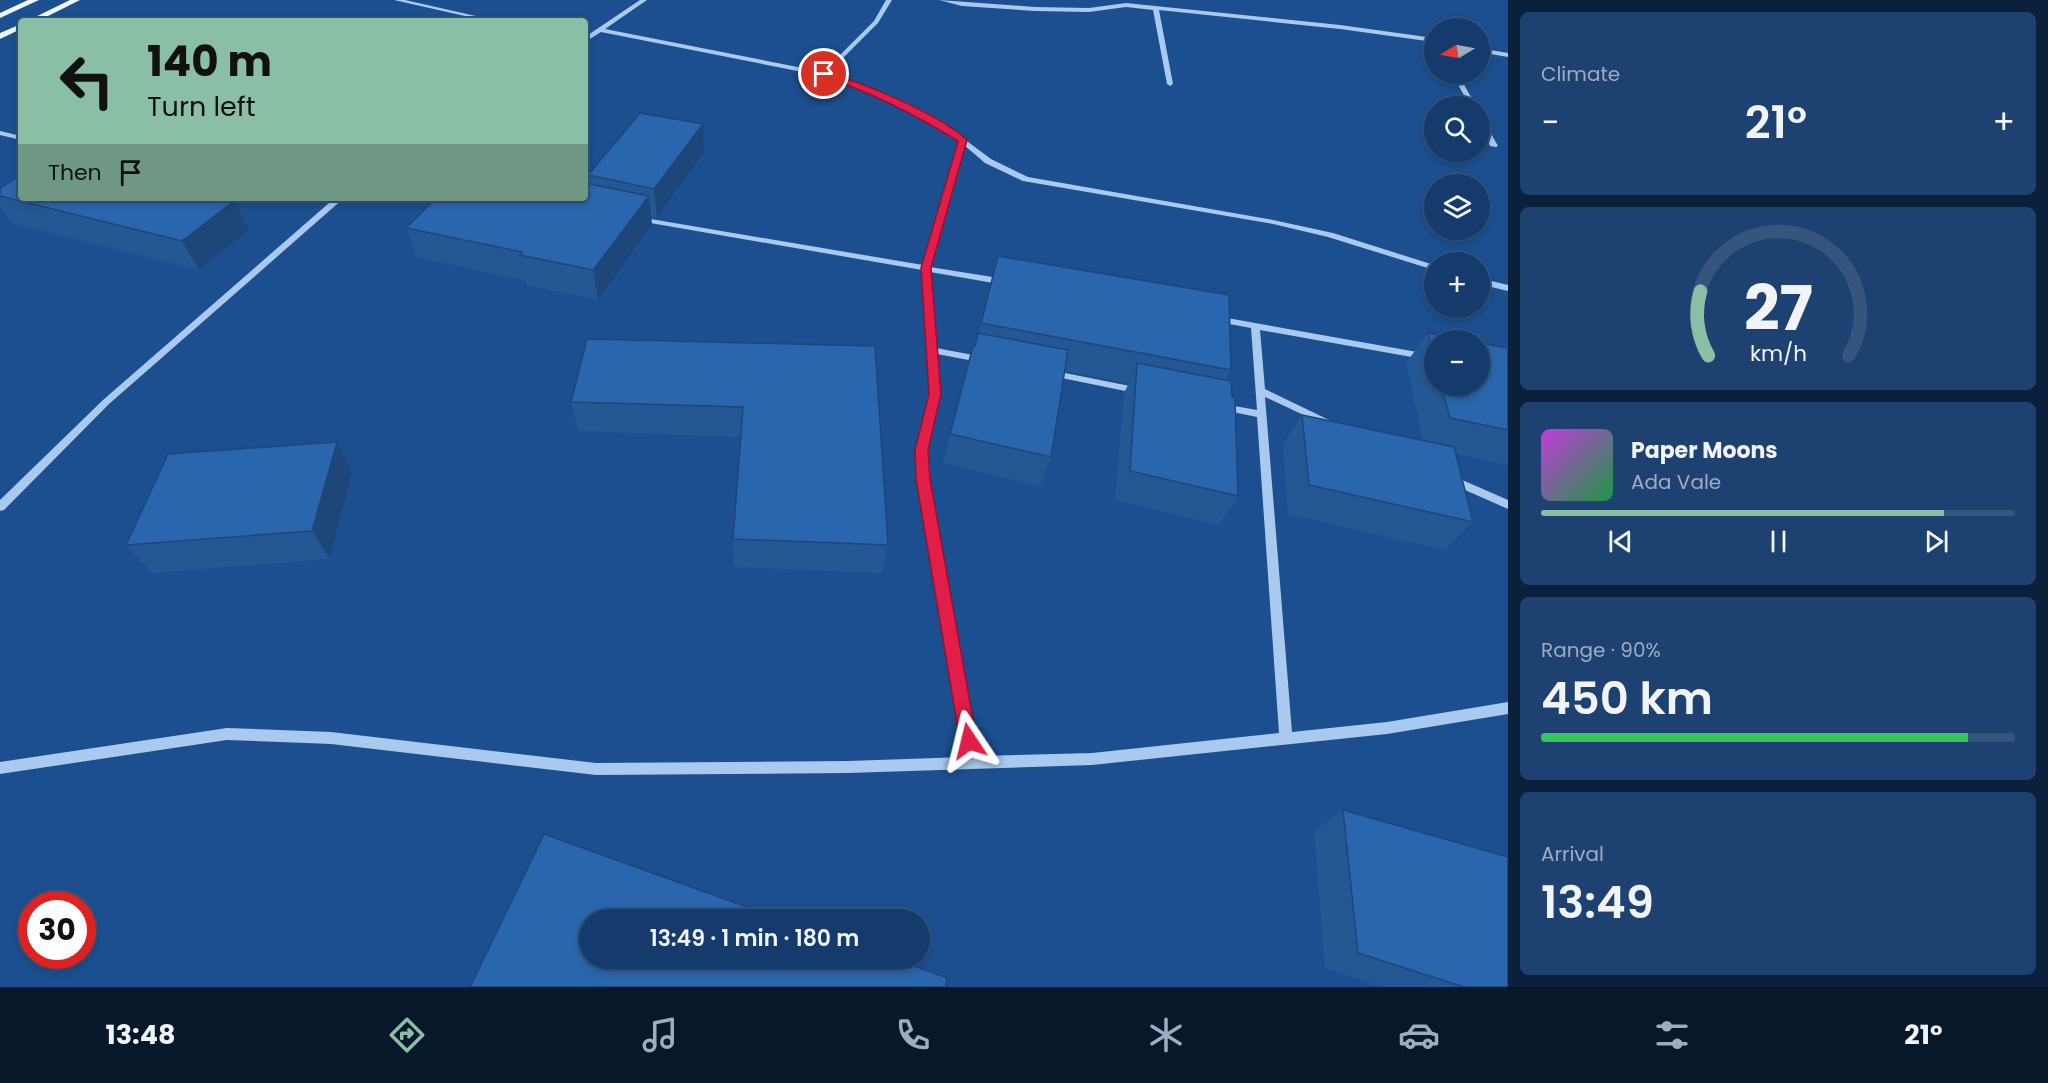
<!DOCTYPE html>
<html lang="en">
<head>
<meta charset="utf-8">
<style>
	:root { --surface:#143b6b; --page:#1d4271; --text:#f1f3f6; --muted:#9dadc1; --line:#33557e; --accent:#8abfa5 }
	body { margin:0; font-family:Poppins,sans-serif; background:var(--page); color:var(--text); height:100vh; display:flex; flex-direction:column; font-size:22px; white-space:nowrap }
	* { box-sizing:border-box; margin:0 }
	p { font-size:20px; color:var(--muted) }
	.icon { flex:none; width:33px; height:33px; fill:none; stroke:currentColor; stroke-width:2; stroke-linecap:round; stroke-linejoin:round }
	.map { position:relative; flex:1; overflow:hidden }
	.side { display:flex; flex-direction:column; gap:12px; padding:12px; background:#0b203b; width:540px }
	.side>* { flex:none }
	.top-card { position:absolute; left:18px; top:18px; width:570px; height:183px; border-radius:6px; box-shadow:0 3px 9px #0003,0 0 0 2px var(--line); background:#8abfa5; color:#111; overflow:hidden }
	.needle { width:39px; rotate:260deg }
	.controls { position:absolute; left:1424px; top:18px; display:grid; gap:12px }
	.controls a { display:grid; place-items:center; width:66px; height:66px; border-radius:50%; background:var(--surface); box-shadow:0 3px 9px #0003,0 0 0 2px var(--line); font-size:30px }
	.speed { position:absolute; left:18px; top:891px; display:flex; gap:12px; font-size:30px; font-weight:700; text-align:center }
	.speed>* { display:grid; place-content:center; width:78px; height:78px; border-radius:50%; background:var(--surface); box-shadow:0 3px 9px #0003,0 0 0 2px var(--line); line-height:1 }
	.speed .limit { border:9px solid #d22; background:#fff; color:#111 }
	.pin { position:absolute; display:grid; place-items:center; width:51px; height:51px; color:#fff; margin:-26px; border:3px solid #fff; border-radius:50%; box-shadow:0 2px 6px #0007 }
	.me { position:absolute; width:66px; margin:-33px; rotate:350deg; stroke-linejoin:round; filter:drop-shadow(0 0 4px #0008) }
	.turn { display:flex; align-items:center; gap:21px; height:126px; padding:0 30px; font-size:27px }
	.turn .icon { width:78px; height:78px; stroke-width:2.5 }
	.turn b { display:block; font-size:42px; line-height:51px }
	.then { display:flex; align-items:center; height:57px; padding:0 30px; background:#0003; gap:12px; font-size:22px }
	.big { font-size:45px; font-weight:600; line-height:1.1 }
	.side .card { flex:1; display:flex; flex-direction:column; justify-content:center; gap:9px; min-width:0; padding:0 21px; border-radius:9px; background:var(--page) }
	.side .dial { align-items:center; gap:0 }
	.dial svg { height:156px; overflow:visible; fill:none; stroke:var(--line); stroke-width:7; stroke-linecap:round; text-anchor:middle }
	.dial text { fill:var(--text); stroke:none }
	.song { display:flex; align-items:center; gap:18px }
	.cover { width:72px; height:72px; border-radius:9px; background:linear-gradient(135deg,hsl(290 70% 55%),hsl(140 70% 35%)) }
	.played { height:6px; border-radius:3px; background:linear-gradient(90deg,var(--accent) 85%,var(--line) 85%) }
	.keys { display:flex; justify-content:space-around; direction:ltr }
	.heat { display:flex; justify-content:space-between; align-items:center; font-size:33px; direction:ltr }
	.charge { height:9px; border-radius:4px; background:linear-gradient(90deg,#34c759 90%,var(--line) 0) }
	.trip { position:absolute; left:579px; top:909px; width:351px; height:60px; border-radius:30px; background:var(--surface); box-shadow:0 3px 9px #0003,0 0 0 2px var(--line); font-weight:600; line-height:60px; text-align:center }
	.tabs { display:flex; height:96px; justify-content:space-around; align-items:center; background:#08182b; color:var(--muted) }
	.tabs .icon { width:42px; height:42px }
	.tabs .current { color:var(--accent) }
	.tabs b { font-size:27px; color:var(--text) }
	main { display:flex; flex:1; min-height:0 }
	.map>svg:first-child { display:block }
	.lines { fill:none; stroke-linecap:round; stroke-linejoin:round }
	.minor { fill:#a9c9ee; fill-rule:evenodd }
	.major { fill:#f0f6ff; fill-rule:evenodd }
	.wall { fill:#245895 }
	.shaded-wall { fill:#1d4779 }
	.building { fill:#2a66ad; stroke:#1d4779; stroke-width:1.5 }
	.route { fill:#e11d48; stroke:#92132f; stroke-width:1.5 }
</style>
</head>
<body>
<main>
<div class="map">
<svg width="1508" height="987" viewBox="0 0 1508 987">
	<rect width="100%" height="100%" fill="#1b4f8f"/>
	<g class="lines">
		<!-- minor -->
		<path class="minor" d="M394,0H405L498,21H487Z
			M640,0H647L605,29L823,72L874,21L886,0H892L878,23L828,73L857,83L930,117L964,139L991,159L1028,177L1273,220L1333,233L1434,265V270L1328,237L1273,224L1023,181L985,163L964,145L930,267L1005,279L1009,282L1005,285L930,272L936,348L984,357L989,360L984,363L937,354L940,394L926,450L928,479L978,756L1092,753L1279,733L1257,417L1223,410L1218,407L1223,404L1257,410L1251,328L1213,321V317L1216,316L1434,355V361L1260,330L1265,389L1333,422L1335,424L1333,426H1327L1265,397L1292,732L1387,722L1508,702V714L1387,734L1092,765L848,773L596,775L331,744L227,740L0,774V762L227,728L331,732L596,763L848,761L965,757L918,479L916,450L930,394L922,270L639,221L635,219L639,217L923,265L958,141C916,113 871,91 823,76L601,32L585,42V37Z
			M939,0L1035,7L1089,8L1126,3L1340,25L1434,38V42L1340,29L1159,10L1173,84L1170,86L1167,84L1153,10L1126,7L1089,12L1035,11L962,6Z
			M1479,48L1508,53V57L1479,52Z
			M1452,74H1458L1476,106H1470Z
			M1479,116L1482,118L1498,146L1496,147L1490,146L1479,124Z
			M0,131L21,136V140L0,135Z
			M309,198L333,200L335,198H344L109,404L4,510L0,511V500L103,400L329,203Z
			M1479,278L1508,285V291L1479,284Z
			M1050,370L1140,388L1145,391L1140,394L1047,375L1045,373Z
			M1451,475L1508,500V509L1447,482L1446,479Z"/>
		<!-- major -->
		<path class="major" d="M28,0H39L0,18V13Z
			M70,0H80L38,21H27Z
			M21,24V29L0,39V33Z"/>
	</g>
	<!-- wall -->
	<path class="wall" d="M704,152L657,218L651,217L652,225L598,300L527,285L526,281L416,257L406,228L585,198L589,184L588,175Z
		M0,188L234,201L249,230L199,270L12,223L0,207Z
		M998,256L1231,370L1225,380L1238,496L1219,525L1115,500L1124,393L1129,383L1064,371L1051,457L1040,486L943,463L950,434L975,346Z
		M1428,333L1434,340V386H1479L1508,348V465L1456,454L1473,522L1444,550L1288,514L1283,444L1302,415L1423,440L1406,363Z
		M875,346L888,545L882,573L734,567L733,539L740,437L578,431L571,402Z
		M337,442L352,472L330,559L152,573L126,545Z
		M1343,810L1508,987H1382L1325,968L1314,831Z"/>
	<!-- shaded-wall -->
	<path class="shaded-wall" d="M703,124L704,152L657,218L654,189Z
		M649,196L652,225L598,300L593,270Z
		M234,201L249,230L199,270L182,241Z
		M337,442L352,472L330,559L312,531Z"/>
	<!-- building -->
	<path class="building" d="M640,113L703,124L654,189L588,175Z
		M21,175V198H222L234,201L182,241L0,196V188Z
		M585,183L649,196L593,270L520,255L522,252L406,228L436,198H585Z
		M998,256L1229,295L1231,370L981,323Z
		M978,333L1068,350L1051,457L950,434L973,346H975Z
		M1428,333L1467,340H1434V357Z
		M587,339L875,346L888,545L733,539L743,407L571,402Z
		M1479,343L1508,348V430L1450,418L1441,386H1479Z
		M1137,363L1231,381L1232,397L1235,398L1238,496L1130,471Z
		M1302,415L1454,447L1473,522L1309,485Z
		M337,442L312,531L126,545L168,454Z
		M1343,810L1508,857V987H1464L1358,953Z
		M544,834L783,920H590V958H892L947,978L946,987H470Z"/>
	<!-- route -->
	<path class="route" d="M824,72C862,82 938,113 967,140L931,268L941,394L928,450L930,479L977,741L975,747L969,749L963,747L960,741L916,479L915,450L929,394L921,268L958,141C914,114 870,91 821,76V73Z"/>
</svg>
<div class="controls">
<a><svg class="needle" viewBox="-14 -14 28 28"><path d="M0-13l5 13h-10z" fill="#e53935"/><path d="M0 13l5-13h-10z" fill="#9dadc1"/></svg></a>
<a><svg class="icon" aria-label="search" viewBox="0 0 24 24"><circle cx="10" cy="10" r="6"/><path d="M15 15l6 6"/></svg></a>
<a><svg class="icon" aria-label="layers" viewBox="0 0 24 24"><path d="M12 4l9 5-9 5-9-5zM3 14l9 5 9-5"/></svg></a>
<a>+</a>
<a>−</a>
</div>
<div class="speed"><div class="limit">30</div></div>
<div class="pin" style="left:824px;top:74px;background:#d93025"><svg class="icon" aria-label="arrive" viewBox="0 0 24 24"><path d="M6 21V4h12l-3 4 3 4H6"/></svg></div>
<svg class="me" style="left:969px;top:741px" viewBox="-20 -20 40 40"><path d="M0-17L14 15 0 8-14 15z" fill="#e11d48" stroke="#fff" stroke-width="4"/></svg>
<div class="trip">13:49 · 1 min · 180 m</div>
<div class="top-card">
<div class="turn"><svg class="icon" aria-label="left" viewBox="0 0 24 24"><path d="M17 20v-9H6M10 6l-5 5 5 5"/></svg><div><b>140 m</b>Turn left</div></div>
<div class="then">Then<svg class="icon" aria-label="arrive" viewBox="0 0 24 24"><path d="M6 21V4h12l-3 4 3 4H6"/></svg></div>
</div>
</div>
<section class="side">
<div class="card"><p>Climate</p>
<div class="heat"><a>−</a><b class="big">21°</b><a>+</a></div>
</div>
<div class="card dial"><svg viewBox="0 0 100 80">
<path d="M14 69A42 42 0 1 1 86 69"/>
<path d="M14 69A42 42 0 0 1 10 36" stroke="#8abfa5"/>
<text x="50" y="56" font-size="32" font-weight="700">27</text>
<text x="50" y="72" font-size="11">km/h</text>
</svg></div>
<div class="card">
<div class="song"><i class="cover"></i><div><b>Paper Moons</b><p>Ada Vale</p></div></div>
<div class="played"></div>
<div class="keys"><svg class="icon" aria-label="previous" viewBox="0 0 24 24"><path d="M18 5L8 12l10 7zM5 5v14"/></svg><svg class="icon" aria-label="pause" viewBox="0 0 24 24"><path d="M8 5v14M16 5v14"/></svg><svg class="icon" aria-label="next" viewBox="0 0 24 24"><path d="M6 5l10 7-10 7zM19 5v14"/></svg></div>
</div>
<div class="card"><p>Range · 90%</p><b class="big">450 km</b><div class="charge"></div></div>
<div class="card"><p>Arrival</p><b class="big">13:49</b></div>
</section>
</main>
<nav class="tabs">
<b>13:48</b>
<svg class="icon current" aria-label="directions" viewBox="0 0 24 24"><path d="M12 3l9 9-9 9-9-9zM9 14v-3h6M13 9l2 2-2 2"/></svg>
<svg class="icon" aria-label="music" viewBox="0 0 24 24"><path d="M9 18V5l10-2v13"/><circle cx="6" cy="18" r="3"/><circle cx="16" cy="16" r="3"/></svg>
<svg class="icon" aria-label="phone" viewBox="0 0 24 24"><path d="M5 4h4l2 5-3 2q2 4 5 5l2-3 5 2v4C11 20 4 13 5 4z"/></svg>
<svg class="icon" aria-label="climate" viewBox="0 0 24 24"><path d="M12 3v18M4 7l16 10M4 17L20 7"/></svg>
<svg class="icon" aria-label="car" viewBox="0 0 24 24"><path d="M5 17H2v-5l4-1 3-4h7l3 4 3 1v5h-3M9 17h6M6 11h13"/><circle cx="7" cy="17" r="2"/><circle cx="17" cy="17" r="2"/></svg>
<svg class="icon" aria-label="filters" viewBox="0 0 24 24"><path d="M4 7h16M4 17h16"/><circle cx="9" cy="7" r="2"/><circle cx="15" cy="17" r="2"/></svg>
<b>21°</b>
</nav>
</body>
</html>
